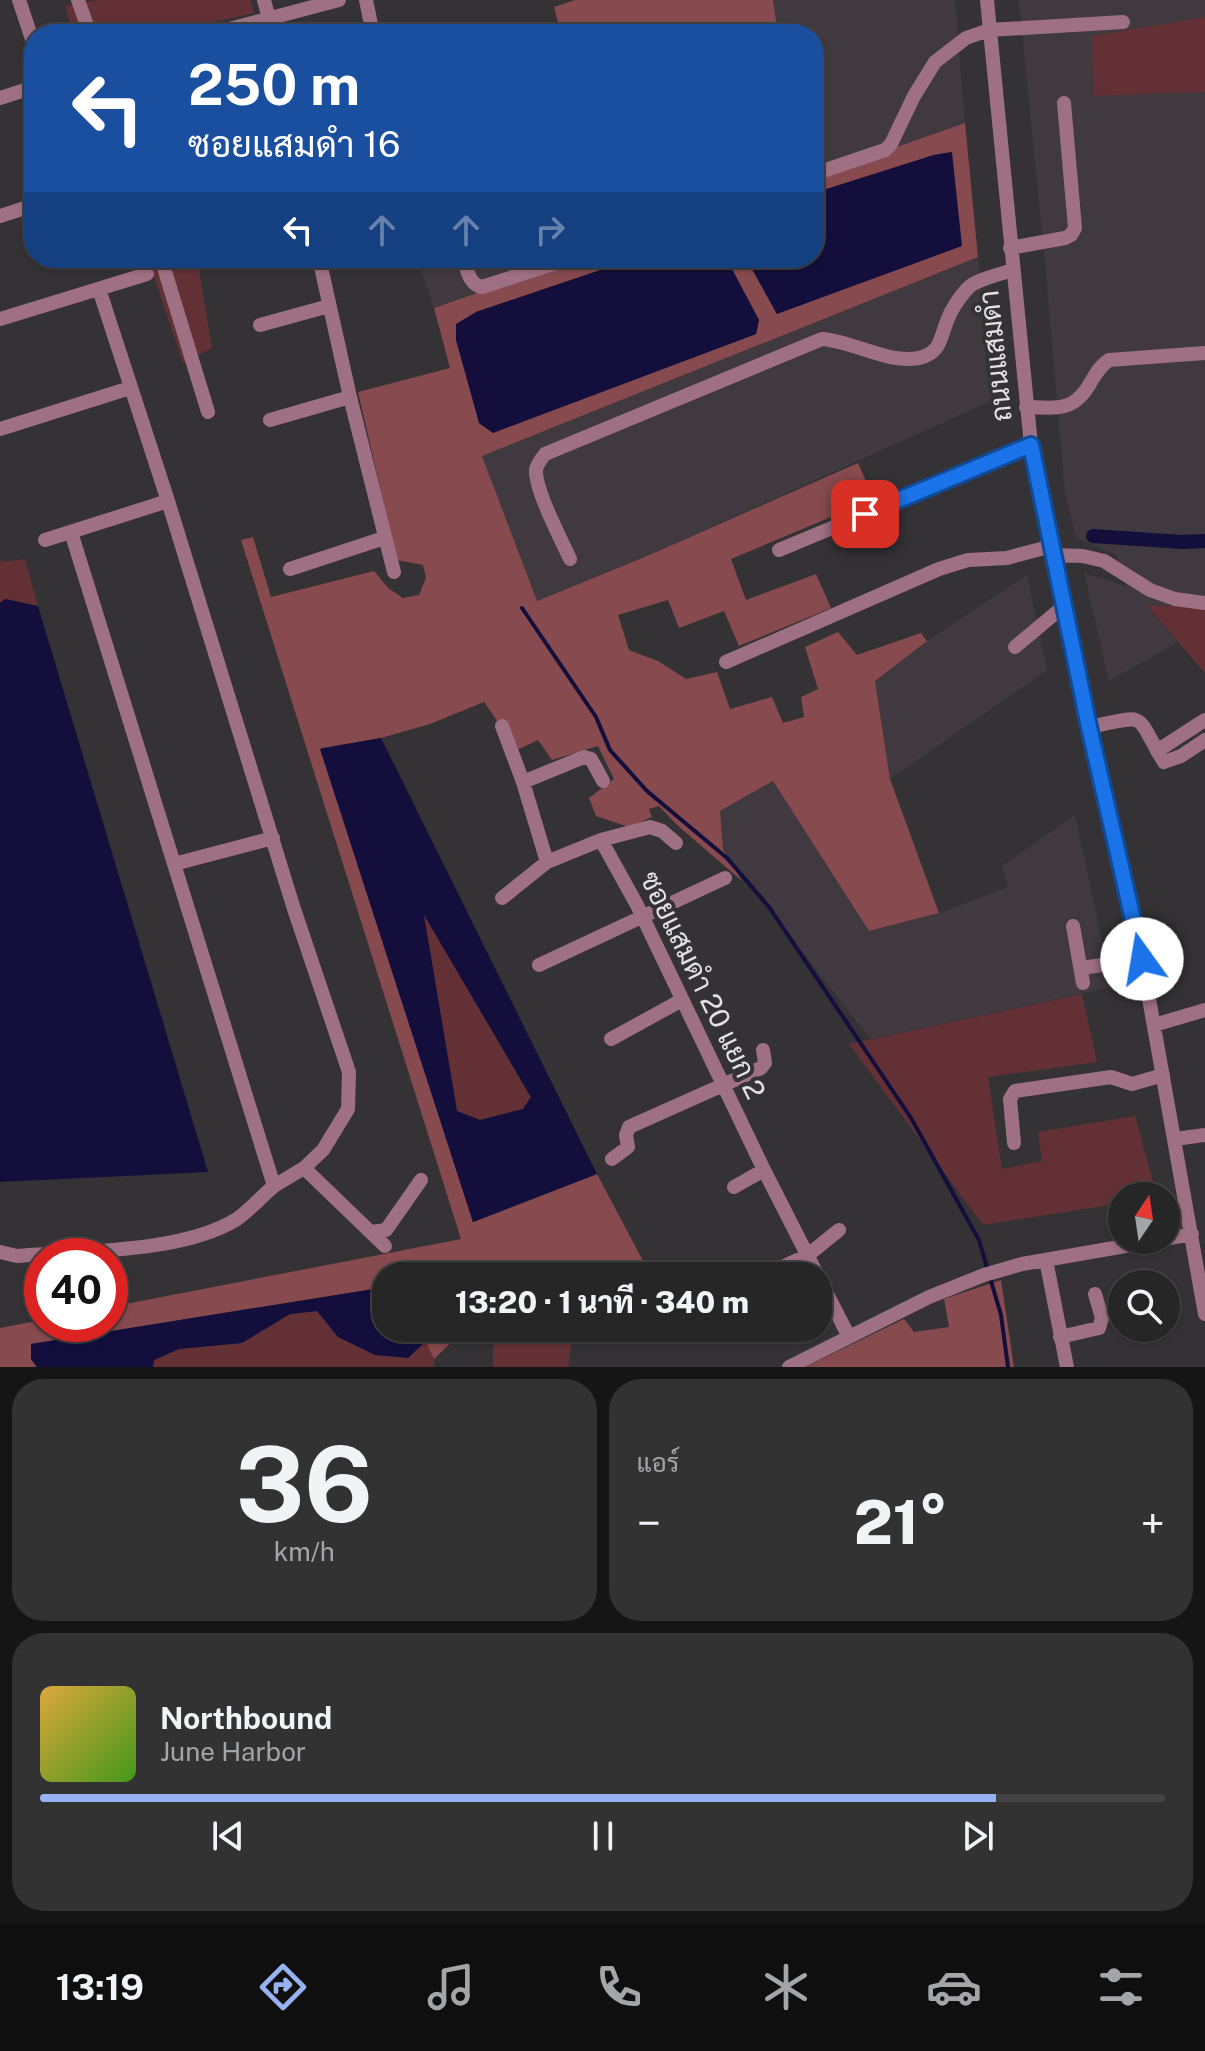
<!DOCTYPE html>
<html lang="th">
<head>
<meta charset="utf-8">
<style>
	:root { --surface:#272627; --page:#333233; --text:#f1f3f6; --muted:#a4a5a7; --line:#434344; --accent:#95b2f1 }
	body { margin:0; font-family:"Public Sans",Sarabun,sans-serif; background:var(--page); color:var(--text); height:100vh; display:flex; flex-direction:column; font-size:30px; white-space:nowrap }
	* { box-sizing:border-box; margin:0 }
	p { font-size:26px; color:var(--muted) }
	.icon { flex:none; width:44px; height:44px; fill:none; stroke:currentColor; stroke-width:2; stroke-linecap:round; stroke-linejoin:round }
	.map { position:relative; height:1367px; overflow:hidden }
	.side { display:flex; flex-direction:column; gap:12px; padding:12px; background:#151515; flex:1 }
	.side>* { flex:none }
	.hud { position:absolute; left:24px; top:24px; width:800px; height:244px; border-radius:32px; box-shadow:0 2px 6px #0004,0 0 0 2px var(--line); background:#1a4fa0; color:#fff; overflow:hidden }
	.needle { width:52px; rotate:13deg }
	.tools { position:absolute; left:1108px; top:1182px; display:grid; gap:16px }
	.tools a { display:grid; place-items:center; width:72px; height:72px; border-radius:50%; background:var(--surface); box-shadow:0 2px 6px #0004,0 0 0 2px var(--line); font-size:40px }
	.speed { position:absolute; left:24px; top:1238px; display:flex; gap:16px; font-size:40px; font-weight:700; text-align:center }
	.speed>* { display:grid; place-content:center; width:104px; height:104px; border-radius:50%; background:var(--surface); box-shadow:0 2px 6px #0004,0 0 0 2px var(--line); line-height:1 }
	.speed .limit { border:12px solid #d22; background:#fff; color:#111 }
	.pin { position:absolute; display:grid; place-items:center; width:68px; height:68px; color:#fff; margin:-34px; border-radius:16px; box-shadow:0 4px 12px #0006 }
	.me { position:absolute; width:88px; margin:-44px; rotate:347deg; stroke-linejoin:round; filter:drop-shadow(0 0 6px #0008) }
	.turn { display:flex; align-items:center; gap:28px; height:168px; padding:0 32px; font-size:36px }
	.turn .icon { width:104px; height:104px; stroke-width:2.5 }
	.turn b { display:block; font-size:56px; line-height:68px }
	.lanes { display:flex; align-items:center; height:76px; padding:0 32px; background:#0003; justify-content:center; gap:40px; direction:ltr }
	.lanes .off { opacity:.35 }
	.big { font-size:60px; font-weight:800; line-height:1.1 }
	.side .widget { flex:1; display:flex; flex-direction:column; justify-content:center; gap:12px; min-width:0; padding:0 28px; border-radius:32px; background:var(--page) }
	.side .dial { align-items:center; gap:0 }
	.dial b { font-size:104px; line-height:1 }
	.song { display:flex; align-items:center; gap:24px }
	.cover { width:96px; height:96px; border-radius:12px; background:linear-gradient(135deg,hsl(40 70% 55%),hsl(100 70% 35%)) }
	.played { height:8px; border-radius:4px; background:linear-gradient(90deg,var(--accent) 85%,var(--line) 85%) }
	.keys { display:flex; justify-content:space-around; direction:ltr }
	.heat { display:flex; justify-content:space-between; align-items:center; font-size:44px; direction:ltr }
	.side .tiles { flex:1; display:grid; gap:12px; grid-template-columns:1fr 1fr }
	.widget:last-child { grid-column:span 2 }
	.trip { position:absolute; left:372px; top:1262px; width:460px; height:80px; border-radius:32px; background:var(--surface); box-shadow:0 2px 6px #0004,0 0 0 2px var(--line); font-weight:800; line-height:80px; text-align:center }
	.dock { display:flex; height:128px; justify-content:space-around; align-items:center; background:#100f10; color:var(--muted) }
	.dock .icon { width:56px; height:56px }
	.dock .active { color:var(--accent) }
	.dock b { font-size:36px; color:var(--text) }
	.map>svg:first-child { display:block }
	.built { fill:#40393f }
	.green { fill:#633135 }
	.forest { fill:#874a4e }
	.water { fill:#130e3b; fill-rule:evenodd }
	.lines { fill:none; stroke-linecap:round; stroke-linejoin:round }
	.stream { stroke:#130e3b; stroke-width:4 }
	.canal { stroke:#130e3b; stroke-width:14 }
	.minor { stroke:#9f7083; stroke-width:14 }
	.route-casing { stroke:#114b97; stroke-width:20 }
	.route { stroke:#1a73e8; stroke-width:14 }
	.labels { text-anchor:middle; stroke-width:8; stroke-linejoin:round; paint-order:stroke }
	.street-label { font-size:28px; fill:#e3e2e3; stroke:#343234 }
</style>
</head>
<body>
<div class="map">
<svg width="1205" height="1367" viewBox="0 0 1205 1367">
	<rect width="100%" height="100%" fill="#343234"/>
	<!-- built -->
	<path class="built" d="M773,0H955L965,123L814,176V34H779Z
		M1019,0H1205V17L1092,36L1094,96L1205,92V605L1147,607L1178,642L1109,681L1084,573L1126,586L1117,555L1076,538L1065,493L1047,285Z
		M978,257L993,400L647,556L536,601L482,456Z
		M417,258H578L434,308Z
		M1027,575L1047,670L890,779L875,681L927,641Z
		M773,781L870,931L940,913L1008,887L1002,866L1075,815L1112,987L870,1039L723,849L719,811Z"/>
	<!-- green -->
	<path class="green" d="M98,0H250L254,13L160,34H74L65,6Z
		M1205,17V92L1094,96L1091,36Z
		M148,258H197L212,348L183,363Z
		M0,558L2,562L25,559L38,606L6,599L0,603Z
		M1205,605V673L1147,606Z
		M423,912L531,1098L524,1109L480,1120L457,1112Z
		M1082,994L1097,1062L988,1077L1002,1169L1042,1161L1038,1132L1135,1116L1157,1196H1122V1203L983,1225L849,1044Z
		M318,1311L338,1337L408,1358L426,1341L434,1359V1367H153L154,1360L179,1349L242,1343L290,1314Z
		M493,1328H574L568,1367H493Z"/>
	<!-- forest -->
	<path class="forest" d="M575,0H773L778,34H561L554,7Z
		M965,123L978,257L482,456L537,601L647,556L858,463L874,499L731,559L746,600L816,574L831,608L739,646L724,611L679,628L668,600L618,615L629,650L658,661L686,679L717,672L730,709L772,697L783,723L804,717L801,697L818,689L805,647L838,632L857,655L921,633L927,641L875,681L890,779L939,913L869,931L773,781L720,811L723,849L742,881L676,824L659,806L649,809L652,817L629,827L596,816L589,798L614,779L598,746L552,760L538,740L517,750L484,702L430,724L381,738L321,748L473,1222L597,1174L651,1276H386V1287L31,1344V1359L37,1367H0V1328L42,1320V1324H110V1307L461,1239L241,540L253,537L271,597L374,571L388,588L403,598L419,595L426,578L423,565L397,560L358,392L450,368L434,308L578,258H636L476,312L479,423L493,433L756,334L759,320L726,258H746L777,314L951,152L934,155L814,193V176Z
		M1001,1280L1014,1367H805L904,1319L914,1332L949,1327L944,1299Z
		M419,1328H466L434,1359Z"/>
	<!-- water -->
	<path class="water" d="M952,152L962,246L777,314L746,258H814V193L934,155Z
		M636,258H726L759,320L756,334L493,433L479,423L456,340V324L476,312Z
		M5,599L38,606L208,1172L0,1182V603Z
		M381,738L597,1174L473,1222L320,749ZM424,915L531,1097L523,1109L480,1120L457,1111Z
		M386,1287V1328H419L426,1341L408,1358L375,1355L338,1337L317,1311L290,1314L242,1343L179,1349L154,1360L153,1367H37L31,1359V1344Z"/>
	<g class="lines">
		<!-- stream -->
		<path class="stream" d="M522,608L596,717L610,750L647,791L727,858L769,907L911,1118L979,1240L1001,1315L1008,1367"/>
		<!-- canal -->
		<path class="canal" d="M1093,536L1182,542L1205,541"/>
		<!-- minor -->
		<path class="minor" d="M19,0L34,45
			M78,0L90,34
			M264,0L269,19
			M366,0L373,34
			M987,0L1031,445L1089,727L1142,959L1205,1314
			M210,34L339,0
			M0,98L34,87
			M814,174L885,150L891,144L914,96L935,62L966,38L989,30L1123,22
			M0,216L34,205
			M1010,248L1065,238L1071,235L1075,228L1064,103
			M161,258L208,412
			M319,258L350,397L394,572
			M463,258C467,269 469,285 482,287L571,258
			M99,289L168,501L294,909L349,1072L348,1109L323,1150L304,1168L274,1186
			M0,319L147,274
			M260,325L329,306
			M1026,407C1059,408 1075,412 1092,380C1097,372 1101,365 1109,360L1205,353
			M270,420L350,397
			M0,429L130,388
			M45,540L168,501
			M779,550L1031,445
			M1054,555L1083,556L1104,561L1150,590L1175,599L1205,603
			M570,559C561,539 535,490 536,470C537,464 541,459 545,454L822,339C853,341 887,364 919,358C941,353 940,338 947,321C951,310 959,298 967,289C976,279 999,275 1012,270
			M290,569L384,538
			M1015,647L1064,606
			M726,662L939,569L968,560L1007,558L1052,546
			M502,726L523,782L547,862L601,840L637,905L764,1170L848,1335
			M1089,727C1150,715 1133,711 1164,762L1181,756L1205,740
			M1157,751L1205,720
			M523,782L584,757L591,759L603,781
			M601,840L650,827L662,831L676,843
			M174,864L273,838
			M502,898L547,862
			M1073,926L1083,983
			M539,965L725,878
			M1082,968L1142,959
			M1154,1025L1205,1010
			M611,1039L682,1000
			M1175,1139L1205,1135
			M1014,1143L1010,1099L1015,1091L1111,1077L1132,1084L1163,1075
			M612,1159L628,1147L626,1135L629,1127L761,1068L765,1063L763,1050
			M304,1168L385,1246
			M734,1187L764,1170
			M371,1232L386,1230L421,1180
			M1166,1239L1192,1234
			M0,1252L17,1256C80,1251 183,1253 237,1219C250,1210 262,1196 274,1186L71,532
			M1046,1260L1067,1367
			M763,1276L808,1255L839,1230
			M633,1332L642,1328
			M1060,1337L1099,1328L1102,1318L1095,1294
			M789,1367L929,1297L984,1275L1022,1264L1160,1240"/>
	</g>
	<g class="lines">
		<!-- route casing -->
		<g class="route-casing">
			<path id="route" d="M865,514L1031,445L1089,727L1142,959"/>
		</g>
		<!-- route -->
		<use href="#route" class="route"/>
	</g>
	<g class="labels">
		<!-- street labels -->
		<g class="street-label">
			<text transform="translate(995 356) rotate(-96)" y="10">ถนนแสมดำ</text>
			<text transform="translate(703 985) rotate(64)" y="10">ซอยแสมดำ 20 แยก 2</text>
		</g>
	</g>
</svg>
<div class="tools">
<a><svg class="needle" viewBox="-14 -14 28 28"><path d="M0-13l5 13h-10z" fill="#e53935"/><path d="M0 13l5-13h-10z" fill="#a4a5a7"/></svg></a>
<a><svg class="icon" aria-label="search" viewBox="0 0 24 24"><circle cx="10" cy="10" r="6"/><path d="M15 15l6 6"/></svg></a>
</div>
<div class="speed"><div class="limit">40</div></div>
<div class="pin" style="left:865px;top:514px;background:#d93025"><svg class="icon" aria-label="arrive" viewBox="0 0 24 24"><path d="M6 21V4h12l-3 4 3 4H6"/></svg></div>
<svg class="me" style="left:1142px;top:959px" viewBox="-20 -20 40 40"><circle r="19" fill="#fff"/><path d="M0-13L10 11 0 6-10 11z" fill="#1a73e8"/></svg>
<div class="trip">13:20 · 1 นาที · 340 m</div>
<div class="hud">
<div class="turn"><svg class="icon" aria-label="left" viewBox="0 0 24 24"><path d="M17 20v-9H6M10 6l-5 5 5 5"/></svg><div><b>250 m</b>ซอยแสมดำ 16</div></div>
<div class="lanes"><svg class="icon" aria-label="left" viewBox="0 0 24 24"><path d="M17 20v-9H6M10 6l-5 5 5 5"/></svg><svg class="icon off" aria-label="ahead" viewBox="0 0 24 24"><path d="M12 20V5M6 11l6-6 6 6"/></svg><svg class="icon off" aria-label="ahead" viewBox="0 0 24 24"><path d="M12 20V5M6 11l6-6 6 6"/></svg><svg class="icon off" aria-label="right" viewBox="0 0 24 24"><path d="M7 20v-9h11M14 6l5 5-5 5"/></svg></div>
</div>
</div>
<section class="side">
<div class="tiles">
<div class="widget dial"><b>36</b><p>km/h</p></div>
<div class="widget"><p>แอร์</p>
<div class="heat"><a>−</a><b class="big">21°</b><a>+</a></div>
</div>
<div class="widget">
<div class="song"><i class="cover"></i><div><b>Northbound</b><p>June Harbor</p></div></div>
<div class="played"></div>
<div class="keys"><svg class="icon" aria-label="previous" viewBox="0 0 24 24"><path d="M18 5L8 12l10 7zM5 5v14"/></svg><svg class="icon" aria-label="pause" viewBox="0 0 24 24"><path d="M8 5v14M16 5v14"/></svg><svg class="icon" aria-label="next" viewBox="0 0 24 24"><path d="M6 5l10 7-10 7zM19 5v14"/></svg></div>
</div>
</div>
</section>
<nav class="dock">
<b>13:19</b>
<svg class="icon active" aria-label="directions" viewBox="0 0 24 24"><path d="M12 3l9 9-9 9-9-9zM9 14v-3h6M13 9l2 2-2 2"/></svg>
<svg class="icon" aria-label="music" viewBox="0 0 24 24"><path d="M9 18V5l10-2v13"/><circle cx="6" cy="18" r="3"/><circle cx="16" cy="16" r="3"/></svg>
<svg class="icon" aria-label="phone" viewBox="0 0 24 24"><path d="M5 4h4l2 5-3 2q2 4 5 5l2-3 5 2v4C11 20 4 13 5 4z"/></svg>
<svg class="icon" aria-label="climate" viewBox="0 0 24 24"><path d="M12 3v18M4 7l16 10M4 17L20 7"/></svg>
<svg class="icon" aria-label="car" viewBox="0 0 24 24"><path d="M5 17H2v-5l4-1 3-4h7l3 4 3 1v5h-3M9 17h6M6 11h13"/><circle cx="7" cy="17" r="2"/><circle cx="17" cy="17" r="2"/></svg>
<svg class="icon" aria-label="filters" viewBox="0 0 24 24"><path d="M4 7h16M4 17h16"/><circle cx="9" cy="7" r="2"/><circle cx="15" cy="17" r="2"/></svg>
</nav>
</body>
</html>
